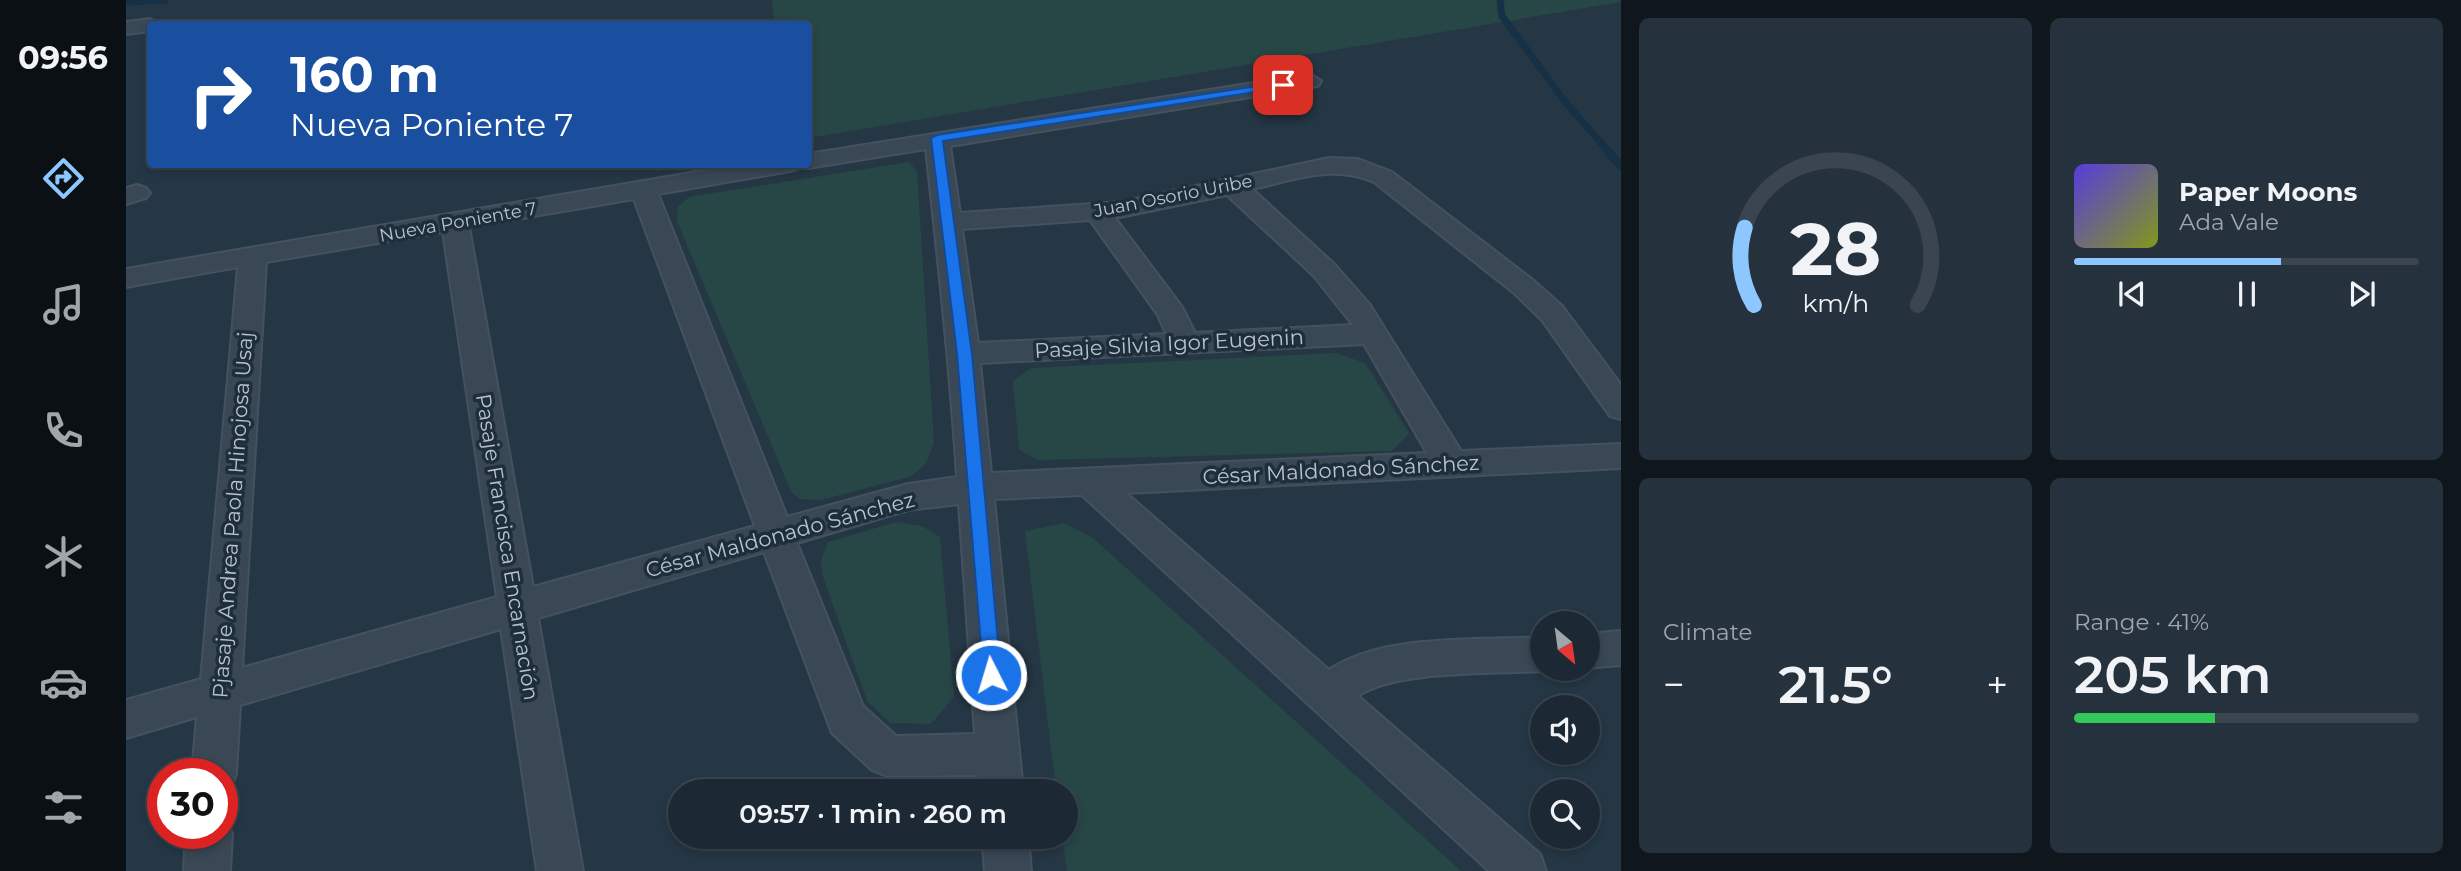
<!DOCTYPE html>
<html lang="en">
<head>
<meta charset="utf-8">
<style>
	:root { --surface:#1c2934; --page:#25313c; --text:#f1f3f6; --muted:#a0a6ac; --line:#3a454f; --accent:#8cc7ff }
	body { margin:0; font-family:Montserrat,sans-serif; background:var(--page); color:var(--text); height:100vh; display:flex; flex-direction:column; font-size:26px; white-space:nowrap }
	* { box-sizing:border-box; margin:0 }
	p { font-size:23px; color:var(--muted) }
	.icon { flex:none; width:38px; height:38px; fill:none; stroke:currentColor; stroke-width:2; stroke-linecap:round; stroke-linejoin:round }
	.map { position:relative; flex:1; overflow:hidden }
	.details { display:flex; flex-direction:column; gap:18px; padding:18px; background:#0f171d; width:840px }
	.details>* { flex:none }
	.guide { position:absolute; left:21px; top:21px; width:665px; height:147px; border-radius:7px; box-shadow:0 4px 10px #0003,0 0 0 2px var(--line); background:#1a4fa0; color:#fff; overflow:hidden }
	.needle { width:46px; rotate:151deg }
	.fabs { position:absolute; left:1404px; top:611px; display:grid; gap:14px }
	.fabs a { display:grid; place-items:center; width:70px; height:70px; border-radius:50%; background:var(--surface); box-shadow:0 4px 10px #0003,0 0 0 2px var(--line); font-size:35px }
	.speed { position:absolute; left:21px; top:758px; display:flex; gap:14px; font-size:35px; font-weight:700; text-align:center }
	.speed>* { display:grid; place-content:center; width:91px; height:91px; border-radius:50%; background:var(--surface); box-shadow:0 4px 10px #0003,0 0 0 2px var(--line); line-height:1 }
	.speed .limit { border:10px solid #d22; background:#fff; color:#111 }
	.pin { position:absolute; display:grid; place-items:center; width:60px; height:60px; color:#fff; margin:-30px; border-radius:14px; box-shadow:0 4px 10px #0006 }
	.me { position:absolute; width:77px; margin:-38px; rotate:355deg; stroke-linejoin:round; filter:drop-shadow(0 0 5px #0008) }
	.turn { display:flex; align-items:center; gap:24px; height:147px; padding:0 28px; font-size:32px }
	.turn .icon { width:91px; height:91px; stroke-width:2.5 }
	.turn b { display:block; font-size:49px; line-height:60px }
	.big { font-size:52px; font-weight:600; line-height:1.1 }
	.details .tile { flex:1; display:flex; flex-direction:column; justify-content:center; gap:10px; min-width:0; padding:0 24px; border-radius:10px; background:var(--page) }
	.details .dial { align-items:center; gap:0 }
	.dial svg { height:182px; overflow:visible; fill:none; stroke:var(--line); stroke-width:7; stroke-linecap:round; text-anchor:middle }
	.dial text { fill:var(--text); stroke:none }
	.song { display:flex; align-items:center; gap:21px }
	.cover { width:84px; height:84px; border-radius:10px; background:linear-gradient(135deg,hsl(250 70% 55%),hsl(70 70% 35%)) }
	.played { height:7px; border-radius:4px; background:linear-gradient(90deg,var(--accent) 60%,var(--line) 60%) }
	.keys { display:flex; justify-content:space-around; direction:ltr }
	.heat { display:flex; justify-content:space-between; align-items:center; font-size:38px; direction:ltr }
	.charge { height:10px; border-radius:5px; background:linear-gradient(90deg,#34c759 41%,var(--line) 0) }
	.details .tiles { flex:1; display:grid; gap:18px; grid-template-columns:repeat(2,1fr) }
	.trip { position:absolute; left:542px; top:779px; width:410px; height:70px; border-radius:35px; background:var(--surface); box-shadow:0 4px 10px #0003,0 0 0 2px var(--line); font-weight:600; line-height:70px; text-align:center }
	main { display:flex; flex:1; min-height:0 }
	.dock { display:flex; flex-direction:column; width:126px; justify-content:space-around; align-items:center; background:#0b1015; color:var(--muted) }
	.dock .icon { width:49px; height:49px }
	.dock .current { color:var(--accent) }
	.dock b { font-size:32px; color:var(--text) }
	.map>svg:first-child { display:block }
	.green { fill:#274646 }
	.lines { fill:none; stroke-linecap:round; stroke-linejoin:round }
	.stream-far1 { stroke:#163045; stroke-width:7 }
	.stream { stroke:#163045; stroke-width:9 }
	.minor-casing { stroke:#43525e; stroke-width:4 }
	.minor { fill:#3a4855; fill-rule:evenodd }
	.route { fill:#1a73e8; stroke:#114b97; stroke-width:2 }
	.labels { text-anchor:middle; stroke-width:7; stroke-linejoin:round; paint-order:stroke }
	.far-street-label { font-size:18px; fill:#b8c3ce; stroke:#1e2e3a }
	.street-label { font-size:21px; fill:#b8c3ce; stroke:#1e2e3a }
</style>
</head>
<body>
<main>
<nav class="dock">
<b>09:56</b>
<svg class="icon current" aria-label="directions" viewBox="0 0 24 24"><path d="M12 3l9 9-9 9-9-9zM9 14v-3h6M13 9l2 2-2 2"/></svg>
<svg class="icon" aria-label="music" viewBox="0 0 24 24"><path d="M9 18V5l10-2v13"/><circle cx="6" cy="18" r="3"/><circle cx="16" cy="16" r="3"/></svg>
<svg class="icon" aria-label="phone" viewBox="0 0 24 24"><path d="M5 4h4l2 5-3 2q2 4 5 5l2-3 5 2v4C11 20 4 13 5 4z"/></svg>
<svg class="icon" aria-label="climate" viewBox="0 0 24 24"><path d="M12 3v18M4 7l16 10M4 17L20 7"/></svg>
<svg class="icon" aria-label="car" viewBox="0 0 24 24"><path d="M5 17H2v-5l4-1 3-4h7l3 4 3 1v5h-3M9 17h6M6 11h13"/><circle cx="7" cy="17" r="2"/><circle cx="17" cy="17" r="2"/></svg>
<svg class="icon" aria-label="filters" viewBox="0 0 24 24"><path d="M4 7h16M4 17h16"/><circle cx="9" cy="7" r="2"/><circle cx="15" cy="17" r="2"/></svg>
</nav>
<div class="map">
<svg width="1495" height="871" viewBox="0 0 1495 871">
	<rect width="100%" height="100%" fill="#253745"/>
	<!-- green -->
	<path class="green" d="M646,0H1495V2L683,138L682,24H649Z
		M783,162L791,171L808,443L800,463L786,476L695,500L673,499L665,491L551,221L552,207L563,197Z
		M1210,353L1239,363L1283,433L1266,451L911,460L893,450L887,381L905,368Z
		M770,522L796,526L814,537L828,697L805,724L764,723L741,701L697,577L695,561L702,542Z
		M939,523L967,538L1335,871H941L936,837L940,836V791H930L899,531Z"/>
	<g class="lines">
		<!-- stream-far1 -->
		<path class="stream-far1" d="M1374,0L1376,16L1440,103L1484,153
			M0,2L39,0"/>
		<!-- stream -->
		<path class="stream" d="M1482,152L1495,166"/>
		<!-- minor casing -->
		<g class="minor-casing">
			<path id="minor" d="M24,19L34,24H24V31L0,34V22Z
				M1184,74L1195,81L1192,86L824,146L834,213L995,202L1203,158L1232,159L1266,172L1408,281L1436,306L1495,385V419L1484,416L1416,320L1388,293L1248,182C1206,164 1169,180 1126,189L1208,264L1244,305L1335,451L1495,444V468L1000,493L1203,670C1258,633 1350,641 1416,637V668H1424L1416,671C1369,674 1268,670 1232,696L1414,854L1420,871H1363L956,495L868,499L897,791H853L852,775L761,776L746,770L706,733L638,552L412,618L457,871H411L375,629L114,705L110,774L104,789L96,792V774H66L71,717L0,738V700L75,679L112,267L0,287V269L617,164H682V154ZM800,149C812,258 824,367 831,477L782,484L661,517L532,194L664,171L675,167L682,168ZM1101,195L1188,276L1227,325L1069,333L1056,307L989,218ZM508,199L629,526L407,587L343,227ZM964,220L1032,315L1040,334L852,343L836,229ZM317,232L371,597L116,668L140,262ZM1238,344L1301,453L865,473L854,363ZM833,504L849,734L770,736L737,706L671,543L782,510Z
				M11,185L20,188L24,193L20,198L0,204V188Z
				M1495,631V665L1461,668V634Z
				M96,816L106,833L104,871H58L60,833H96Z
				M856,836H902L905,871H859Z"/>
		</g>
		<!-- minor -->
		<use href="#minor" class="minor"/>
	</g>
	<!-- route -->
	<path class="route" d="M1157,82L1161,83V87L817,141L846,354L875,675L872,681L865,683L858,681L831,354L805,138L811,135Z"/>
	<g class="labels">
		<!-- far-street labels -->
		<g class="far-street-label">
			<text transform="translate(1047 196) rotate(-11)" y="6">Juan Osorio Uribe</text>
			<text transform="translate(332 222) rotate(-10)" y="6">Nueva Poniente 7</text>
		</g>
		<!-- street labels -->
		<g class="street-label">
			<text transform="translate(1043 344) rotate(-3)" y="7">Pasaje Silvia Igor Eugenin</text>
			<text transform="translate(1215 470) rotate(-3)" y="7">César Maldonado Sánchez</text>
			<text transform="translate(107 515) rotate(-86)" y="7">Pjasaje Andrea Paola Hinojosa Usaj</text>
			<text transform="translate(654 535) rotate(-15)" y="7">César Maldonado Sánchez</text>
			<text transform="translate(381 547) rotate(81)" y="7">Pasaje Francisca Encarnación</text>
		</g>
	</g>
</svg>
<div class="fabs">
<a><svg class="needle" viewBox="-14 -14 28 28"><path d="M0-13l5 13h-10z" fill="#e53935"/><path d="M0 13l5-13h-10z" fill="#a0a6ac"/></svg></a>
<a><svg class="icon" aria-label="sound" viewBox="0 0 24 24"><path d="M4 9h4l5-4v14l-5-4H4zM17 9q2 3 0 6"/></svg></a>
<a><svg class="icon" aria-label="search" viewBox="0 0 24 24"><circle cx="10" cy="10" r="6"/><path d="M15 15l6 6"/></svg></a>
</div>
<div class="speed"><div class="limit">30</div></div>
<div class="pin" style="left:1157px;top:85px;background:#d93025"><svg class="icon" aria-label="arrive" viewBox="0 0 24 24"><path d="M6 21V4h12l-3 4 3 4H6"/></svg></div>
<svg class="me" style="left:865px;top:675px" viewBox="-20 -20 40 40"><circle r="17" fill="#1a73e8" stroke="#fff" stroke-width="3"/><path d="M0-11L8 9 0 5-8 9z" fill="#fff"/></svg>
<div class="trip">09:57 · 1 min · 260 m</div>
<div class="guide">
<div class="turn"><svg class="icon" aria-label="right" viewBox="0 0 24 24"><path d="M7 20v-9h11M14 6l5 5-5 5"/></svg><div><b>160 m</b>Nueva Poniente 7</div></div>
</div>
</div>
<section class="details">
<div class="tiles">
<div class="tile dial"><svg viewBox="0 0 100 80">
<path d="M14 69A42 42 0 1 1 86 69"/>
<path d="M14 69A42 42 0 0 1 10 35" stroke="#8cc7ff"/>
<text x="50" y="56" font-size="32" font-weight="700">28</text>
<text x="50" y="72" font-size="11">km/h</text>
</svg></div>
<div class="tile">
<div class="song"><i class="cover"></i><div><b>Paper Moons</b><p>Ada Vale</p></div></div>
<div class="played"></div>
<div class="keys"><svg class="icon" aria-label="previous" viewBox="0 0 24 24"><path d="M18 5L8 12l10 7zM5 5v14"/></svg><svg class="icon" aria-label="pause" viewBox="0 0 24 24"><path d="M8 5v14M16 5v14"/></svg><svg class="icon" aria-label="next" viewBox="0 0 24 24"><path d="M6 5l10 7-10 7zM19 5v14"/></svg></div>
</div>
<div class="tile"><p>Climate</p>
<div class="heat"><a>−</a><b class="big">21.5°</b><a>+</a></div>
</div>
<div class="tile"><p>Range · 41%</p><b class="big">205 km</b><div class="charge"></div></div>
</div>
</section>
</main>
</body>
</html>
